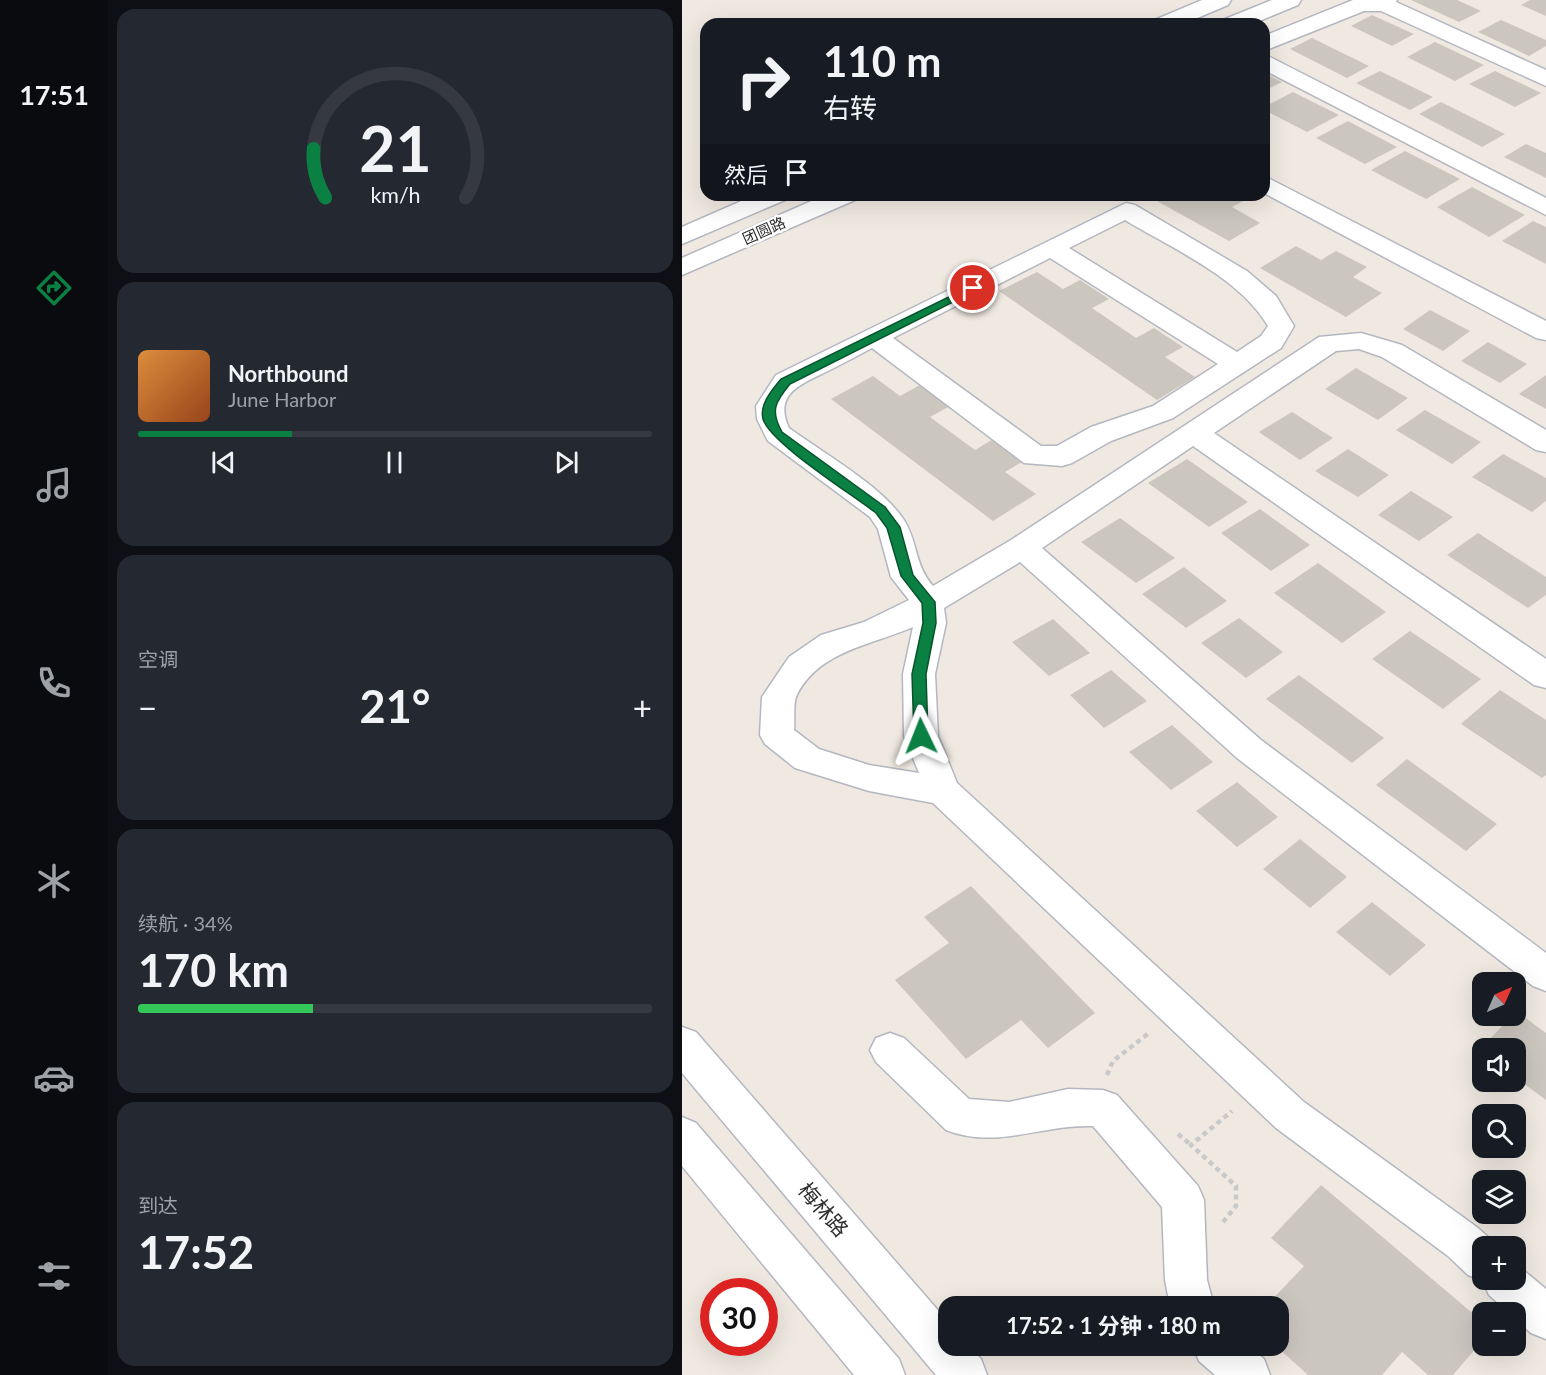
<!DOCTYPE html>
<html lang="zh">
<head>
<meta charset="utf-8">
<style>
	:root { --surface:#171b24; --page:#242831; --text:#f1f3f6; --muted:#9ea1a6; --line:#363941; --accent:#0b8043 }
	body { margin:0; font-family:Lato,"Noto Sans SC",sans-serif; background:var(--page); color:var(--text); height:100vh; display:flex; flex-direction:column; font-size:22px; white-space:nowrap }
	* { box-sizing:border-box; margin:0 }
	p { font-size:20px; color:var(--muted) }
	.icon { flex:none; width:33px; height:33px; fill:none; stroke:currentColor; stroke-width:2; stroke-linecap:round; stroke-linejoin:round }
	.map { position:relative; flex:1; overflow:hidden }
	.panel { display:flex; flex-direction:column; gap:9px; padding:9px; background:#0d0f14; width:574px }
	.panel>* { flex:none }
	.top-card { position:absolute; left:18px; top:18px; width:570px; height:183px; border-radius:18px; box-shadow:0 6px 24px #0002; background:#171b24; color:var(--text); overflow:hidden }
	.needle { width:39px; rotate:45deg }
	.fabs { position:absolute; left:790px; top:972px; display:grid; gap:12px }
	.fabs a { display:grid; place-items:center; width:54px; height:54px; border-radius:12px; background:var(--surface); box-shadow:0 6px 24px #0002; font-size:30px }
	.speed { position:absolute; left:18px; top:1278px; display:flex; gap:12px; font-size:30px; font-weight:700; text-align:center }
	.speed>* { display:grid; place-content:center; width:78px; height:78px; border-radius:50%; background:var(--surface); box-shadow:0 6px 24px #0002; line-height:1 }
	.speed .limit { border:9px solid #d22; background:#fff; color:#111 }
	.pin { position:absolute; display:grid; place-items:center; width:51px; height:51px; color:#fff; margin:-26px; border:3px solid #fff; border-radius:50%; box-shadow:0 2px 6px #0007 }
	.me { position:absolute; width:66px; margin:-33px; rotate:358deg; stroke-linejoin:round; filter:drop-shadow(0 0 4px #0008) }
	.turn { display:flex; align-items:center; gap:21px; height:126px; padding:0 24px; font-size:27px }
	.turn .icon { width:78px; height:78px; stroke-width:2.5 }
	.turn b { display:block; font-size:42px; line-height:51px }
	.then { display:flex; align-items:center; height:57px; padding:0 24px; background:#0003; gap:12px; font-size:22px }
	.big { font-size:45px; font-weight:700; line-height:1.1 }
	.panel .tile { flex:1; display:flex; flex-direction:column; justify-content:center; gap:9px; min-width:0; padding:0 21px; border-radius:18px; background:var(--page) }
	.panel .dial { align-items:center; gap:0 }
	.dial svg { height:156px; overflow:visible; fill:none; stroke:var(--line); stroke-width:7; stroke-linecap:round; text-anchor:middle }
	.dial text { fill:var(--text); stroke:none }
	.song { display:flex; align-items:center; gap:18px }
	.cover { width:72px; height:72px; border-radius:9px; background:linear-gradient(135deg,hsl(30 70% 55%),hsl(20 70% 35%)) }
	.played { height:6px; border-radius:3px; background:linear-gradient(90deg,var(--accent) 30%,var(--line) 30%) }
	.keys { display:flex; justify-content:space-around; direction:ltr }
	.heat { display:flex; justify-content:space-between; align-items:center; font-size:33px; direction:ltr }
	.charge { height:9px; border-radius:4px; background:linear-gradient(90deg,#34c759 34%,var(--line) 0) }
	.trip { position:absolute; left:256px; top:1296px; width:351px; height:60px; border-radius:18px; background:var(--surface); box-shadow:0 6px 24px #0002; font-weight:700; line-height:60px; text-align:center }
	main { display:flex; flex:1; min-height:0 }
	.menu { display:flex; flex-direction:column; width:108px; justify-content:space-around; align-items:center; background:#090b0e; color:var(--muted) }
	.menu .icon { width:42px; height:42px }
	.menu .current { color:var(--accent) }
	.menu b { font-size:27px; color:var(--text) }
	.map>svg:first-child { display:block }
	.building { fill:#cbc7bf }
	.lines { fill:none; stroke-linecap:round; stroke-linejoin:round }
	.minor-casing { stroke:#b4b7c1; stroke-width:3 }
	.path { stroke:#c9c9c9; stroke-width:4.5; stroke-dasharray:5 4; stroke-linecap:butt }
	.minor { fill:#fff; fill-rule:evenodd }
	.route { fill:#0b8043; stroke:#07532c; stroke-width:1.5 }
	.labels { text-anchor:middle; stroke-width:5; stroke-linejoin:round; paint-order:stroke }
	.far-street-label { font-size:15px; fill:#2e2e2e; stroke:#fff }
	.near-street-label { font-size:21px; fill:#2e2e2e; stroke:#fff }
</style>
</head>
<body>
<main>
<nav class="menu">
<b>17:51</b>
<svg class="icon current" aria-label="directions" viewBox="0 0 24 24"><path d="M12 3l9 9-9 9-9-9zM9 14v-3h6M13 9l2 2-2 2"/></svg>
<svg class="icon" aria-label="music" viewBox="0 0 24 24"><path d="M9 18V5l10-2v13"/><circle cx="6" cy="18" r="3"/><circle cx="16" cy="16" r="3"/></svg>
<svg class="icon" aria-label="phone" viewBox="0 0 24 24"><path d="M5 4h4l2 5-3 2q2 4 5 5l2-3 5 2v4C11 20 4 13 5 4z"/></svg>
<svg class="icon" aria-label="climate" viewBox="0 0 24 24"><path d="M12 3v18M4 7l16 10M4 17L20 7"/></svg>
<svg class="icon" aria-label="car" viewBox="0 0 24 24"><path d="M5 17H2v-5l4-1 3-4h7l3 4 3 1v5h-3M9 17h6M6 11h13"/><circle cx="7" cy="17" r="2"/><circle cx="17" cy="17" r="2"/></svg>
<svg class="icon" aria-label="filters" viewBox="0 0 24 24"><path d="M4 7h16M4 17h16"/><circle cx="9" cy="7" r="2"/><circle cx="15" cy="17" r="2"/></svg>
</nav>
<section class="panel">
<div class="tile dial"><svg viewBox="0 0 100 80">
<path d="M14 69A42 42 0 1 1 86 69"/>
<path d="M14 69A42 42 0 0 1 8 44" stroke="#0b8043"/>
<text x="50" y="56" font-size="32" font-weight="700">21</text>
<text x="50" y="72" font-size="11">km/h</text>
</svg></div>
<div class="tile">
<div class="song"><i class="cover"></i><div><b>Northbound</b><p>June Harbor</p></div></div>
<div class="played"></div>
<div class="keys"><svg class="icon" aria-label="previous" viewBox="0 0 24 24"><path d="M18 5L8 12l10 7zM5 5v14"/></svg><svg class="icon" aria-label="pause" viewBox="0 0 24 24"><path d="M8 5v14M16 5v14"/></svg><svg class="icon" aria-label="next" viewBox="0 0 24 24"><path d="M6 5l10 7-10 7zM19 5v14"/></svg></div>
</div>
<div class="tile"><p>空调</p>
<div class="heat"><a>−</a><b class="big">21°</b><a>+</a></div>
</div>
<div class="tile"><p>续航 · 34%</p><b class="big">170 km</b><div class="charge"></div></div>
<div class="tile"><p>到达</p><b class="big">17:52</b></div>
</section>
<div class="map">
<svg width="864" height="1375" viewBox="0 0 864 1375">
	<rect width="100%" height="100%" fill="#efe9e1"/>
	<!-- building -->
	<path class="building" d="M729,0H775L799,11L777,22Z
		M848,0H864V16L839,5Z
		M690,15L732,34L710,46L669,26Z
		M819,20L864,40V46L847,56L796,32Z
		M630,38L687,66L665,78L608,49Z
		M753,42L802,65L773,81L725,57Z
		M698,71L751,97L728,110L674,83Z
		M813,71L859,93L833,107L787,84Z
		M582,73L600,82L582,91Z
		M611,92L657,115L625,132L582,110V107Z
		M759,102L823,134L800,147L737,114Z
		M666,121L715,147L683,164L634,138Z
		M844,144L864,153V178L822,157Z
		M723,151L778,179L744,199L689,170Z
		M790,187L843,215L807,237L755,207Z
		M469,195H562L567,198L550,207L578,223L547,241L466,196Z
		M851,221L864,227V264L820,241Z
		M614,246L639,260L654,251L685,267L671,277L700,293L664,317L578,268Z
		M355,272L381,289L398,280L427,299L410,308L454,338L472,328L501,347L483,357L513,377L475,400L317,291Z
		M748,310L788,331L761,351L721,329Z
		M806,342L845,364L818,383L779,361Z
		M674,368L726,398L696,420L643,389Z
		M864,375V409L837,394Z
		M191,376L218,396L238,385L268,406L248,417L293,450L313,438L343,460L323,472L354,494L311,521L149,399Z
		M743,410L799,442L770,464L714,430Z
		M610,412L651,438L618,460L577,432Z
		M666,449L707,475L676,497L633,471Z
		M821,454L864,478V501L850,512L790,477Z
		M505,459L566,502L527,527L466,483Z
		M729,491L771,517L737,541L696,515Z
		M578,509L628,545L589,571L539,533Z
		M438,518L493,558L454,583L399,542Z
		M796,533L864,577V595L846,608L765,555Z
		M636,563L704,612L660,643L592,593Z
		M502,567L545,601L504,628L460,594Z
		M557,618L601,652L564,678L519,643Z
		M371,619L408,653L367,676L330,642Z
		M728,631L799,679L761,709L690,659Z
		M429,670L465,701L422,728L388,695Z
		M617,675L702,738L670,763L584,699Z
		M818,690L864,720V775L860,778L779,724Z
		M490,725L531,762L489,790L447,752Z
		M725,759L815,824L784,851L694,785Z
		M555,782L596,817L555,847L514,811Z
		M618,839L665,877L628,908L581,869Z
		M289,886L413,1013L366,1048L339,1020L284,1059L213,980L267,943L242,917Z
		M690,902L744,945L708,976L654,932Z
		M834,1011L864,1033V1100L834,1078V1048H801V1053L797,1050L830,1016H834Z
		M639,1185L801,1322V1340L771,1375H746L720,1352L700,1375H626L594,1346H597V1306H584L622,1266L589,1238Z"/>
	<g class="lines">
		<!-- minor casing -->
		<g class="minor-casing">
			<path id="minor" d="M520,0H549L546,5L501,24H472L475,19Z
				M590,0H619L616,5L570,24H540L543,19Z
				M671,0H715L714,2L864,70V86L699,11H682L582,51V36Z
				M582,54L864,198V215L582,70Z
				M582,176L864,321V340L854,338L582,193Z
				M73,195H106L103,200L0,244V227Z
				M143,195H176L173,200L0,275V258Z
				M444,203L453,205L565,271L594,296L612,326L599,348L491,418L429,441L390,463L380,466L342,463L190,348C175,356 160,364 144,372C119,384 91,394 107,428C141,453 200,486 222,520C236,542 232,564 251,586L329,540L637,337L679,333L720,345L864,430V452L854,450L700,357L677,349L654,351L532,433L864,659V688L852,685L511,446L360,548L579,740L864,953V991L851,986L555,758L338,562L262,608L264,623L253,674L256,736L275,783L622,1102L796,1228L816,1246H801V1280H834V1264L864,1289V1339L849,1333L834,1320V1312H826L807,1295L801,1281L786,1275L766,1256L594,1128L251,803L187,791L113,768L83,744L78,735L80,697L107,657L139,635L182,622L227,600L209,577L196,529L188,517L86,441L75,419L74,406L94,375ZM443,220C491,249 557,277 586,326L579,336L555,352L387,248ZM368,258L536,364L471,406L409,427L375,446H359L211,338ZM231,627L221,674L222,736L237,773L187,765L137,749L112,730C113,720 111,706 114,697C135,651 190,645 231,627Z
				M0,1027L14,1032L267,1323V1346H287L299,1359L305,1375H254L0,1073Z
				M208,1033L222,1038L287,1099L327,1102L386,1089L421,1090L435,1095L516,1186L522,1200L525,1280L532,1306H488L483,1280L480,1207L411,1126C359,1124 316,1150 264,1130L194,1062L188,1050L194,1038Z
				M0,1117L14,1123L217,1359L223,1375H172L0,1166Z
				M511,1346H566L582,1359L588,1375H533L517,1361Z"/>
		</g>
		<!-- path -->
		<path class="path" d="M425,1075L431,1061L467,1033
			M496,1134L509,1145
			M541,1222L554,1206V1186L509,1145L550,1111"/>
		<!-- minor -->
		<use href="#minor" class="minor"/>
	</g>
	<!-- route -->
	<path class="route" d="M291,285L297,288L295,290L108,384C93,402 88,411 100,432L203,507L218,527L231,575L253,602L254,623L244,674L246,736L239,741L232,736L230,674L241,623L240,603L219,576L205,528L194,513C171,495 88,443 81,419C77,404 91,389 99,379Z"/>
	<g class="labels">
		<!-- far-street labels -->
		<g class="far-street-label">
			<text transform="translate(82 231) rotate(-24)" y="5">团圆路</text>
		</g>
		<!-- near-street labels -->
		<g class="near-street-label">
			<text transform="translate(141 1210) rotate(49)" y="7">梅林路</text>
		</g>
	</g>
</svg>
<div class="fabs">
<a><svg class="needle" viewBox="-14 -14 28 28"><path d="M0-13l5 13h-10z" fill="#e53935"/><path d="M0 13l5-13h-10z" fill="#9ea1a6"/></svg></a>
<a><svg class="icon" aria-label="sound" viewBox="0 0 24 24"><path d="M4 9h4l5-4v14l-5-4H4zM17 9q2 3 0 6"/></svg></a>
<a><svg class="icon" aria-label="search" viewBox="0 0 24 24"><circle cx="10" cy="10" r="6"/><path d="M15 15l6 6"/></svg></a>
<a><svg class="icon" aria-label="layers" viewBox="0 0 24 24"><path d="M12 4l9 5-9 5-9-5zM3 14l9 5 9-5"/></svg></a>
<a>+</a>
<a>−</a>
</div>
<div class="speed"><div class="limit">30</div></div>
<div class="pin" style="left:291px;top:288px;background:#d93025"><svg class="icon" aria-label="arrive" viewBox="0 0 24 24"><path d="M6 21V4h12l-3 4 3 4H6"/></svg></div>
<svg class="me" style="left:239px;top:736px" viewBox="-20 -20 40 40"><path d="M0-17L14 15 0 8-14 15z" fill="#0b8043" stroke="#fff" stroke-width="4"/></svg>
<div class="trip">17:52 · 1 分钟 · 180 m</div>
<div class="top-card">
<div class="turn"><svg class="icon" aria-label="right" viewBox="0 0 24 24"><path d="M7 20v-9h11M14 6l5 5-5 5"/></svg><div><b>110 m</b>右转</div></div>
<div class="then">然后<svg class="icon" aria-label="arrive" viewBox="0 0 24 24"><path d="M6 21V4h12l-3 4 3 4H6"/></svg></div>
</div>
</div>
</main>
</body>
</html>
